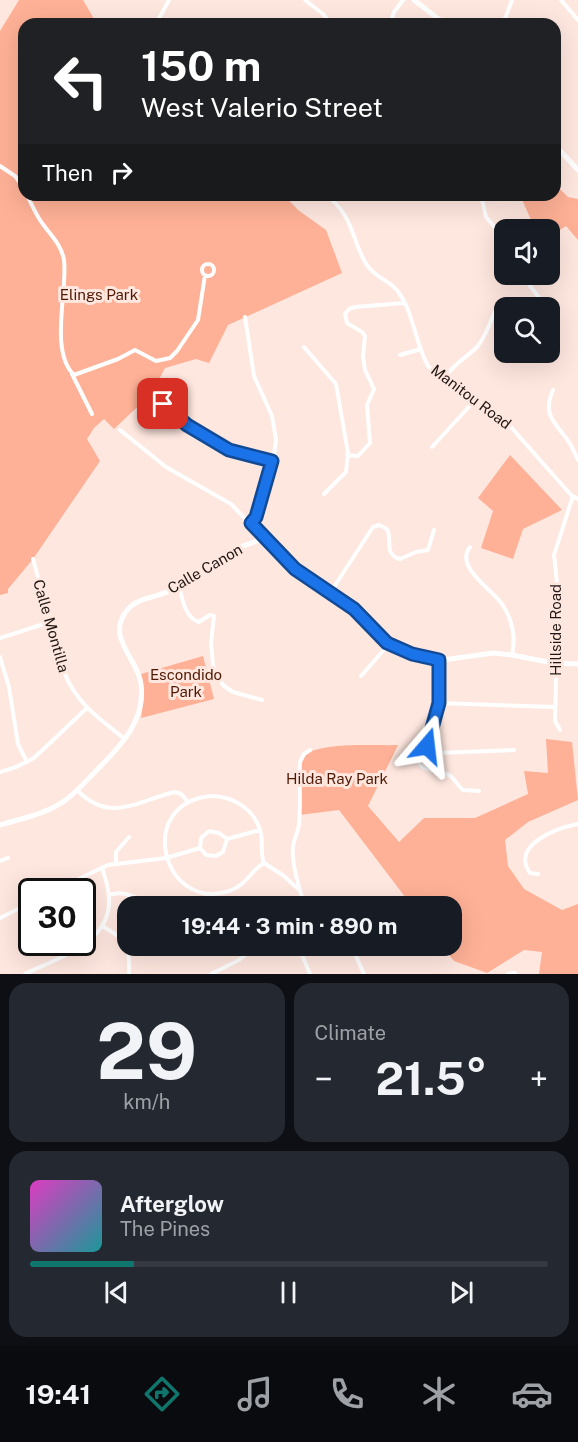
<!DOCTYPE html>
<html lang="en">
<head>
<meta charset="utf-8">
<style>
	:root { --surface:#171b24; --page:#242831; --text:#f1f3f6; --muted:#9ea1a6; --line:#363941; --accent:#0f766e }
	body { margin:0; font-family:"Public Sans",sans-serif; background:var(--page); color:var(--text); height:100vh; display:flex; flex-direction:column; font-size:22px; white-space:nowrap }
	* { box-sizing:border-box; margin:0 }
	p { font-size:20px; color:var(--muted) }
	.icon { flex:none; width:33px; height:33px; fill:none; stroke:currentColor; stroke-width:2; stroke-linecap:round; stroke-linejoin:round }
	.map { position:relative; height:974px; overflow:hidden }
	.drawer { display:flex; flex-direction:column; gap:9px; padding:9px; background:#0d0f14; flex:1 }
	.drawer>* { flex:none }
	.guide { position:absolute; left:18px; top:18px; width:543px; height:183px; border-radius:18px; box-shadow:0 6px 24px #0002; background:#202124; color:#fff; overflow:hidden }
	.controls { position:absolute; left:494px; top:219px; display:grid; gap:12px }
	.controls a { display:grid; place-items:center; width:66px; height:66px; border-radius:12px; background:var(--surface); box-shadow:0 6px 24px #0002; font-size:30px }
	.speed { position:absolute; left:18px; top:878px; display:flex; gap:12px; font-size:30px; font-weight:700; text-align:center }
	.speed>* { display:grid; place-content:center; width:78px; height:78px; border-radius:50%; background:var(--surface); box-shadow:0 6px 24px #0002; line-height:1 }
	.speed .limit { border:3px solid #111; border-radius:9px; background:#fff; color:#111 }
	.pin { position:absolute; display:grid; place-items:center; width:51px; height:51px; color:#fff; margin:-26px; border-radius:12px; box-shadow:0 3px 9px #0006 }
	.me { position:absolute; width:66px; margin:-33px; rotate:17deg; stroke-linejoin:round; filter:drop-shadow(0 0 4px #0008) }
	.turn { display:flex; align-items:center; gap:21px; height:126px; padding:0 24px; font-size:27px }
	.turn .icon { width:78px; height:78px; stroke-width:2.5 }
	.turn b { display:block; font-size:42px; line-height:51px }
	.then { display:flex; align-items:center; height:57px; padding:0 24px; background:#0003; gap:12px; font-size:22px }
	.big { font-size:45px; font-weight:700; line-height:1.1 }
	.drawer .card { flex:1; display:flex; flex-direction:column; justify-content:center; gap:9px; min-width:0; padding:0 21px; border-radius:18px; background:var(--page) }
	.drawer .dial { align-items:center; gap:0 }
	.dial b { font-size:78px; line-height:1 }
	.song { display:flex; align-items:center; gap:18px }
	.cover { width:72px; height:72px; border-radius:9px; background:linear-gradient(135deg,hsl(310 70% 55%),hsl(180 70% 35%)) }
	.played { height:6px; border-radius:3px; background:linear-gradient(90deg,var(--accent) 20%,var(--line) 20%) }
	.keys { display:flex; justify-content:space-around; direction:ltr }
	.heat { display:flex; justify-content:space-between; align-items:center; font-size:33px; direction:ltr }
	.drawer .tiles { flex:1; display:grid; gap:9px; grid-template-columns:1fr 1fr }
	.card:last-child { grid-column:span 2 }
	.trip { position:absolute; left:117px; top:896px; width:345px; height:60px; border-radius:18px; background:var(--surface); box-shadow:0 6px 24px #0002; font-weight:700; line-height:60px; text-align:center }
	.tabs { display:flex; height:96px; justify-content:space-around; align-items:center; background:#090b0e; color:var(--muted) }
	.tabs .icon { width:42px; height:42px }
	.tabs .current { color:var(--accent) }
	.tabs b { font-size:27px; color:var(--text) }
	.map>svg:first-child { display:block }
	.green { fill:#feb196 }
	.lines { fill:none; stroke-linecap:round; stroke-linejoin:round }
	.street { stroke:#fff; stroke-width:4 }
	.secondary { stroke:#fff; stroke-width:5 }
	.route-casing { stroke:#114b97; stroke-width:15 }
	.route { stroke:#1a73e8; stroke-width:10 }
	.labels { text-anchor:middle; stroke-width:6; stroke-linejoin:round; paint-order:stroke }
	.park-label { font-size:15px; fill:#501904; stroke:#fee7df }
	.street-label { font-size:15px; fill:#211714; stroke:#fee7df }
</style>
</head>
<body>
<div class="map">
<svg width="578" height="974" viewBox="0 0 578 974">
	<rect width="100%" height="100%" fill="#fee7df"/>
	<!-- green -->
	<path class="green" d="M19,0H83L97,24H24V195H284L298,210L326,230L342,273L228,325L209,363L196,359L165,368L151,394L114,429L104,419L94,428L87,439L100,461L33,559L8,589V593L0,595V31Z
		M555,184L568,197L578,199V240L566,226L549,237V230L535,229L520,195H555Z
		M510,455L562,510L523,529L513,559L481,548L493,511L478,498Z
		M203,656L214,699L141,718L144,697L141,674Z
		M546,739L572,742L578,800L528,822L505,840L508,866L524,889L562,910L578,904V974H539L542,952L524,950L487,973L454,961L441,945H452V906H412L339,810L299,815L301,757C321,741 371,746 398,745L368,806L399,842L424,818H475L528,794L524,771L548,773Z"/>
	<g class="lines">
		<!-- street -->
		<path class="street" d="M305,0L323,14L331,24
			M561,0L578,20
			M156,24L169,0
			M390,24L394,12L403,0
			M503,24L512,0
			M0,166L15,176L24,188
			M27,195C31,203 35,212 40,220C49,234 61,243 64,260C68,290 49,351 74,375L118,359L135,350L156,361L170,358L177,351L198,320L205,275
			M326,195C353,215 351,237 365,262C375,279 391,280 399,293C414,314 415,343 428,366L436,373L503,418L571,495L578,499
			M481,195L486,217L504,238
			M202 270a6 6 0 1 1 12 0a6 6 0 1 1-12 0Z
			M521,274L547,308
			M549,311L552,323L549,333
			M245,317L254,376L272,416L276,440L274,455L257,517L251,523
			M304,347L336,384L348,453L346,472L324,494
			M400,355L421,349
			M72,374L92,414
			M445,378C453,364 466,358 477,347C486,336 489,324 495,312L504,310
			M553,390C543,413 552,420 566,438C571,444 574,452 578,460
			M151,394L187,425L229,450L272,461
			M120,430L166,467L231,504L262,536
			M432,447L476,399
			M347,455L358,456L370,443L367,405L374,389L365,370L363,356L365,336L362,332L347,323L345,314L349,309L355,307L404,303
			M470,547C454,567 493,590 502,604C512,619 516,637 512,655
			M33,559L65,674C77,704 101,720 125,739
			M179,586C182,598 185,618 199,622L210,615L214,616L211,643L213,665L216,675L224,686L233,692L262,700
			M330,593L373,527L379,525L387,529C393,540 383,554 400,559L416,552L428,550L434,530
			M0,638L50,622
			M0,657L9,687L18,744L27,762
			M439,659C438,678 441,695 437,713C434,725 423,739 429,750L435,753L514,750
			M361,676L389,644
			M439,703L555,707
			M560,730L555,721L558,593L554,555L573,496
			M428,749L418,757C418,773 439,769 449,775C455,779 458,786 463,790L479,791
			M0,772L16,767L34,758L87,708
			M77,790C110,824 136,801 175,792L181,794L188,802
			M211,796C234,796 256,810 261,834C263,844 260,853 264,863C251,870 246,886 229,891C163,913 134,803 211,796Z
			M200,848L206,855L216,856L223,852L227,839
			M0,861L8,858
			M116,863V852L129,837
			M264,863L284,876L298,889
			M538,874L530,873C510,845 557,828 578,824
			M53,891L108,865L166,858L200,848L201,838L209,831L219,833L227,839L260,830
			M109,895C124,890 136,896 147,906
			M305,906C300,892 291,862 293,847C294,839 298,832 299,824C301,803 299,782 300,762L304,754L310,750
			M0,918L32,902
			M102,926C127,940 130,945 129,974
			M298,945L310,974
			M351,945L364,974
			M25,974C55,959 106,945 109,905C110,892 106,880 102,868
			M211,974L239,960L257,945
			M508,974L515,973"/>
		<!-- secondary -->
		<path class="secondary" d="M414,0L445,24
			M555,145L578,170
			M0,825C19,819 39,816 56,806C71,798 82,785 94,773C118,748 146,723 141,684C138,658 104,637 128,609C139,597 155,598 169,591C195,578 217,558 243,546C250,543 257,543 262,536L295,569L353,608L380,638L395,648L432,659L443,660L493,653L512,655L553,663L578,664"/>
	</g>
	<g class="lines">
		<!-- route casing -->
		<g class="route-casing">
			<path id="route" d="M163,404L187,425L229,450L272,461L256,517L251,523L295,569L354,609L387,643L412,654L439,660V703L427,746"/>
		</g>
		<!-- route -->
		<use href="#route" class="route"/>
	</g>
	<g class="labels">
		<!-- park labels -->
		<g class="park-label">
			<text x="99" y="300">Elings Park</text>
			<text x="186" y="680">Escondido<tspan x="186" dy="17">Park</tspan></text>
			<text x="337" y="784">Hilda Ray Park</text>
		</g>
		<!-- street labels -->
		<g class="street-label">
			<text transform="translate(471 397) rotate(37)" y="5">Manitou Road</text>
			<text transform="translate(205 569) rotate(-30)" y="5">Calle Canon</text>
			<text transform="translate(51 626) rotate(74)" y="5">Calle Montilla</text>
			<text transform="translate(556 630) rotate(-90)" y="5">Hillside Road</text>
		</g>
	</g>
</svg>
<div class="controls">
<a><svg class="icon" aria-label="sound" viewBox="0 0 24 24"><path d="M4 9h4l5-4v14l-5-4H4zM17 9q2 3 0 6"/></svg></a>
<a><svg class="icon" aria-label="search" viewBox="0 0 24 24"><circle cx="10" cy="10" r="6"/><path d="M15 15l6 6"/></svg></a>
</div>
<div class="speed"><div class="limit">30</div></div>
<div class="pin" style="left:163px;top:404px;background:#d93025"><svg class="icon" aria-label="arrive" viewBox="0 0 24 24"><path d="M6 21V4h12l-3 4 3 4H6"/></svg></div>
<svg class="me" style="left:427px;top:746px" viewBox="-20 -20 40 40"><path d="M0-17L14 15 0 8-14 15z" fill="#1a73e8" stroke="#fff" stroke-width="4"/></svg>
<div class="trip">19:44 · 3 min · 890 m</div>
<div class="guide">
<div class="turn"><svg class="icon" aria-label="left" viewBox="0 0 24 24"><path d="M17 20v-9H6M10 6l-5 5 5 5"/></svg><div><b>150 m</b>West Valerio Street</div></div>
<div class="then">Then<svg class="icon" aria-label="right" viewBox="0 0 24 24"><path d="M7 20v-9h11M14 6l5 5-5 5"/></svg></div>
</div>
</div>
<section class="drawer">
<div class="tiles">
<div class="card dial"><b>29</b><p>km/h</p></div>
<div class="card"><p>Climate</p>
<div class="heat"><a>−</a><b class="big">21.5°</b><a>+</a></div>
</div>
<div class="card">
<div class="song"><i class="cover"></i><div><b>Afterglow</b><p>The Pines</p></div></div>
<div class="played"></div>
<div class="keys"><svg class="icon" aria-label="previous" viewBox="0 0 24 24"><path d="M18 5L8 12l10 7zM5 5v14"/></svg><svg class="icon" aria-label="pause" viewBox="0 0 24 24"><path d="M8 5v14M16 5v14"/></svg><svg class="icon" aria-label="next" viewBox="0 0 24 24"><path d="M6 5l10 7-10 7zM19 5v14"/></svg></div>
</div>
</div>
</section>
<nav class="tabs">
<b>19:41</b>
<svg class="icon current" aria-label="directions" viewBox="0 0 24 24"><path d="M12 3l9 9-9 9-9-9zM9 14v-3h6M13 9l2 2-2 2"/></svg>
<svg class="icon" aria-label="music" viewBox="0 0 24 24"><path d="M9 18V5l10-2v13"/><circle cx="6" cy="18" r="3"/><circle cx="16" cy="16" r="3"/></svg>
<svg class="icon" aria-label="phone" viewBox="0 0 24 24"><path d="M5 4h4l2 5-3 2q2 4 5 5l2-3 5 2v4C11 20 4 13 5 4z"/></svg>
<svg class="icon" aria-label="climate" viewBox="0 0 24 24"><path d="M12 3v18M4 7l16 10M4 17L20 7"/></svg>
<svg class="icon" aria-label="car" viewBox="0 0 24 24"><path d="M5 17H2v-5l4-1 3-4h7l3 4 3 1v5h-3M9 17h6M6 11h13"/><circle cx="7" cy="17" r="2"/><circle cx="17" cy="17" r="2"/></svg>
</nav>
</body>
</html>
